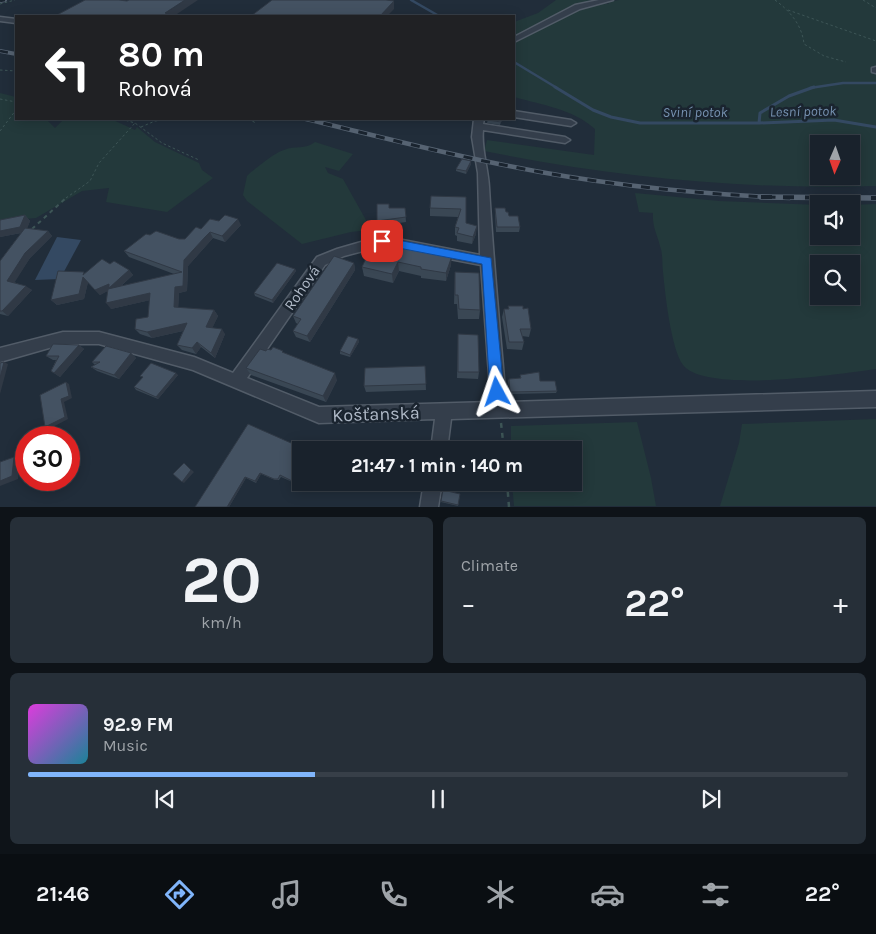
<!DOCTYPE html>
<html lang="en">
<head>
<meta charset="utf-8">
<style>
	:root { --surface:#19222c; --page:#262f38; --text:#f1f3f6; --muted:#9fa4a9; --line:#373f48; --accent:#80b5fb }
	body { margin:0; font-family:Karla,sans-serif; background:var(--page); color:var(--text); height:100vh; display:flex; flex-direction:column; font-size:19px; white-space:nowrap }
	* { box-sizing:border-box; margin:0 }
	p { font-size:16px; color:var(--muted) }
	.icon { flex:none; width:28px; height:28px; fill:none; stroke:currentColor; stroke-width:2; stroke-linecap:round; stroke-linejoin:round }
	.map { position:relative; height:507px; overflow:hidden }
	.panel { display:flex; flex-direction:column; gap:10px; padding:10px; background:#0e1318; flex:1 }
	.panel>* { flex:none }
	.banner { position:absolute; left:15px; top:15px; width:500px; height:105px; border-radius:0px; box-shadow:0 2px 12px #0003,0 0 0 1px var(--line); background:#202124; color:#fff; overflow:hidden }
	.needle { width:32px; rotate:182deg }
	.tools { position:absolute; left:810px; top:135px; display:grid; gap:10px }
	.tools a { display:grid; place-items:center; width:50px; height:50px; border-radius:0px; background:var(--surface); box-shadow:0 2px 12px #0003,0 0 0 1px var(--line); font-size:25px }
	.speed { position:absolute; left:15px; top:426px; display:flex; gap:10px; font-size:25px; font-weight:700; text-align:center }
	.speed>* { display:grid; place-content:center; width:65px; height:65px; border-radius:50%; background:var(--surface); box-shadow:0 2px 12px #0003,0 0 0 1px var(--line); line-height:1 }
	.speed .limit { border:8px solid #d22; background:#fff; color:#111 }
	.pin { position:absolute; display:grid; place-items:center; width:42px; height:42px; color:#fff; margin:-21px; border-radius:10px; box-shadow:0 2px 8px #0006 }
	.me { position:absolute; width:55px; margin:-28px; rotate:355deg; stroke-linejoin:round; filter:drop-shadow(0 0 4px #0008) }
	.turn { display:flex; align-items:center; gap:18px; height:105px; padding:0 20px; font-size:22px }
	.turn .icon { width:65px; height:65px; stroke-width:2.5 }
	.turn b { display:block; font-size:35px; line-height:42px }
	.big { font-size:38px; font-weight:700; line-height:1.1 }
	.panel .widget { flex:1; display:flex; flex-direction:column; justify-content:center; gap:8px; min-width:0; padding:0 18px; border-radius:8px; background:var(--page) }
	.panel .dial { align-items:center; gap:0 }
	.dial b { font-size:65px; line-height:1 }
	.song { display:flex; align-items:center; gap:15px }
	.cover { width:60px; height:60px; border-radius:8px; background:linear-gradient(135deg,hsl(300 70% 55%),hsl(190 70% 35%)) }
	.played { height:5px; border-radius:2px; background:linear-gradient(90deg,var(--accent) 35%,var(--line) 35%) }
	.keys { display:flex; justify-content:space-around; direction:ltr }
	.heat { display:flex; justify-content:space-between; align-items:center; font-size:28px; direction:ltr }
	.panel .tiles { flex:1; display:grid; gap:10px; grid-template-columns:1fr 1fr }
	.widget:last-child { grid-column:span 2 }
	.trip { position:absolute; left:292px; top:441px; width:290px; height:50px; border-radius:0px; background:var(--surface); box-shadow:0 2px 12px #0003,0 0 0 1px var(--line); font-weight:700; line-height:50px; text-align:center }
	.dock { display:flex; height:80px; justify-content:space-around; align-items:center; background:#0a0e12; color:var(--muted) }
	.dock .icon { width:35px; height:35px }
	.dock .current { color:var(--accent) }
	.dock b { font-size:22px; color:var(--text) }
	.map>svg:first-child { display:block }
	.green { fill:#23393b; fill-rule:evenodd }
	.water { fill:#344962 }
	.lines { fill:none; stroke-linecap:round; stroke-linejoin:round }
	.stream-far1 { stroke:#344962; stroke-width:2.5 }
	.stream { stroke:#344962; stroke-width:3 }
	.minor-casing { stroke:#525c68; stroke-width:3 }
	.path-far2 { stroke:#3d5556; stroke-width:1; stroke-dasharray:2.5 2.5; stroke-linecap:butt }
	.path-far1 { stroke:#3d5556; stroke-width:2; stroke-dasharray:4 4; stroke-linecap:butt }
	.path { stroke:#3d5556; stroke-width:2.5; stroke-dasharray:5 5; stroke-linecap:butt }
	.minor { fill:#343e4b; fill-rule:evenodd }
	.rail-far2-casing { stroke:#566372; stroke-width:4 }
	.rail-far1-casing { stroke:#566372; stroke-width:4.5 }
	.rail-casing { stroke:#566372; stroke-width:5.5 }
	.rail-far2 { stroke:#1a242f; stroke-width:2.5; stroke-dasharray:8; stroke-linecap:butt }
	.rail-far1 { stroke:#1a242f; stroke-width:3; stroke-dasharray:9; stroke-linecap:butt }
	.rail { stroke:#1a242f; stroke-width:4; stroke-dasharray:11; stroke-linecap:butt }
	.wall { fill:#3a4754 }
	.shaded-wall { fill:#303945 }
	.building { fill:#445262; stroke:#303945 }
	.route { fill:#1a73e8; stroke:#114b97 }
	.labels { text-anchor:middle; stroke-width:5; stroke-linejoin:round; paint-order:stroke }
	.far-water-label { font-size:14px; font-style:italic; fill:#7691b0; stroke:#1a242f }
	.street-label { font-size:15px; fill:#afb9c7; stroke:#1a242f }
	.near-street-label { font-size:18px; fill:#afb9c7; stroke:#1a242f }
</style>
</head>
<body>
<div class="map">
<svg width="876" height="507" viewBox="0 0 876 507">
	<rect width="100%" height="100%" fill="#212d3a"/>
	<!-- green -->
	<path class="green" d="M556,0H586L609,4L607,2L619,0H876V186C744,190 614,177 484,151L487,140L594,155L595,129C573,109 542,105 514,97V22L538,13ZM819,144H851V176H819Z
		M0,93L16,97V119H46L55,128L64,119H111L135,130L137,127L155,142L199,163L202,170L213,178L167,212L106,202L109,188L82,191L36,218L0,221Z
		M315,142L353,154L339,171L325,167L328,173L343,179L371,229L369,230L351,232L302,244L247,201L243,195L247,176L251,172C261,165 272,154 284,150C295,145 305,150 315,142Z
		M635,193L719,201L819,205V236H851V205L876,204V369C841,374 705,394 683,365C671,349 665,293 663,272C662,264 663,254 660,246C657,234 652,226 653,213L639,212ZM819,264H851V296H819Z
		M876,419V506H720L739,443L742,424Z
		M637,422L651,478L656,506H514L512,483L574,482V450H511V426Z"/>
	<!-- water -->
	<path class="water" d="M57,237L81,240L60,279L35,280Z"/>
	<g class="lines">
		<!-- stream-far1 -->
		<path class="stream-far1" d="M411,0L439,16
			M514,62L557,88
			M810,88L843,83H876"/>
		<!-- stream -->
		<path class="stream" d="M555,87L593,110L611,117L640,123H759L834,120L876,127
			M759,123L760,113L789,96L814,87"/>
		<!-- minor casing -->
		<g class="minor-casing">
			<path id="minor" d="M599,0H613L580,9L514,42V37L575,5Z
				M0,17L16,19V23L0,21Z
				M876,67V73L872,72V68Z
				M514,111L571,120L576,123L571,126L514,117Z
				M474,119H484L483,124L565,137L570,140L565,143L483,130C481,148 488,168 489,187C493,259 500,330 506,402L876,391V407L451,419L447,450H431L435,419L319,423L193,370L99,344H63L0,362V348L63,332H99L194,357L233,373L317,257L337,249L382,236L480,255L478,173L472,137ZM382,246L481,265L491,402L319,407L247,378L325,265L344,256Z
				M424,482H442L438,507H420Z"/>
		</g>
		<!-- path-far2 -->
		<path class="path-far2" d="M775,0C790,11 802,25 804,44L824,56L846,62
			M863,0L876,8
			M0,4L15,0
			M788,10L876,41
			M0,70L16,71
			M0,99L16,102
			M121,119L135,123L162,143L199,160
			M248,119L256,123
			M141,127L155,121L172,119
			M0,131L16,110
			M66,198L90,181L99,163L135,123"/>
		<!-- path-far1 -->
		<path class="path-far1" d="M32,229L67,197"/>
		<!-- path -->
		<path class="path" d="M501,423L504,450
			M507,482L509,507"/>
		<!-- minor -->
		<use href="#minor" class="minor"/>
		<!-- rail-far2 casing -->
		<g class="rail-far2-casing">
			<path id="rail-far2" d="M0,1L5,0
				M0,51L16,54"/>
		</g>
		<!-- rail-far1 casing -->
		<g class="rail-far1-casing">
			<path id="rail-far1" d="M306,119C373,135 441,153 509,166C602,185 696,194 790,198"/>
		</g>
		<!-- rail casing -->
		<g class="rail-casing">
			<path id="rail" d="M761,197L876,198"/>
		</g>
		<!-- rail-far2 -->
		<use href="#rail-far2" class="rail-far2"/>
		<!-- rail-far1 -->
		<use href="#rail-far1" class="rail-far1"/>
		<!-- rail -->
		<use href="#rail" class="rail"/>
	</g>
	<!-- wall -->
	<path class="wall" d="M488,119H502L500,125L487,123Z
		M471,161V164L466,174L456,171V169Z
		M466,197V223L476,234L472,244L457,241V236L455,235V227L458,217L430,216V208Z
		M389,208H405L406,222L378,226L377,221Z
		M495,208L506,212L509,216L520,227L519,232H496L495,213Z
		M25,215L30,221L27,228L48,231L52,236L30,258L14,282L32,290L8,316L0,314V261L21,233L0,237V220Z
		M219,221L241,225L225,242L213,238L188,266L187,291L179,293L178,308L214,310L218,316L212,328L225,334L215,358L201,347L196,354L182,350L177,345L183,331L152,338L140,334L135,329L148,317L150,300L111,309L107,291L100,295L88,282L84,299L57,305L51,300L85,273L110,264L129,270L133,275L121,286L174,274L129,257L124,251L150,235L179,239H185L201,229Z
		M374,240L451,265L446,281L421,278V276L399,271L393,283L364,276L362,267Z
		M354,263L355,270L310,342L296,337L293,331L298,324L296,323L293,316Z
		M295,269L296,271L273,303L255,296L254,293Z
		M455,272L480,310L479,319H458L457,304H454Z
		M508,306L523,309L531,329L529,337L522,336L524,342L522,350L507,349L502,317L504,309H508Z
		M458,334L479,372L478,379L457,378Z
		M358,339L359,342L350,357L340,354V351Z
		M79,345L84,349L60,377L51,371L56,360H53L46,356Z
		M266,351L285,353L337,380L326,402L251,375L246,368Z
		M131,353L136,358L119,379L97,371L91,367L95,365L92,362Z
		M425,366L426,390L366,392L364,386Z
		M178,375L158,399L136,390L134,387L143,378L140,376Z
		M520,375L540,381L557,391L556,393L510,394L508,381L509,379L520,378Z
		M248,424L301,450V477L297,484L281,477L279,480H275L261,474L256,483L246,478L229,507H195Z
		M397,482L396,490L381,487L380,485Z
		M462,482H483L482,488L462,483Z
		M443,490L460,494L458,506L441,502Z"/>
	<!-- shaded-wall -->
	<path class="shaded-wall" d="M185,0H198L174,16H164L165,13Z
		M394,1V9L387,16H380Z
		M471,161V164L466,174V171Z
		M25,215L30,221L26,232L0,237V231Z
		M238,219L241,225L225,242L222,236Z
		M477,226L476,234L472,244L473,237Z
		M48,231L52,236L30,258L13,285L7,281L25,253Z
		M210,232L213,238L188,266L187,291L179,293L178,313L174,307L175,287L183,286L184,260Z
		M452,256L451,265L446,281V273Z
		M398,262L399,271L393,283L392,274Z
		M354,263L355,270L310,342L307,336Z
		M295,269L296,271L273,303L272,300Z
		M129,270L133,275L113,293L110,290L100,295L95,290Z
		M83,277L88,282L84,299L57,305L51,300Z
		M26,286L32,290L8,316L2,311Z
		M150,293L155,299L111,309L106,303Z
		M214,310L218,316L210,333L206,327Z
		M187,323L191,329L152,338L147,332Z
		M222,329L225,334L215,358L211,353Z
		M358,339L359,342L350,357V355Z
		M197,342L201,347L196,354L192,348Z
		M79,345L84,349L60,377L54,373Z
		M131,353L136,358L119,379L114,375Z
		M4,362L8,364L0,394V378Z
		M176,373L178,375L158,399L156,397Z
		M335,373L337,380L326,402L323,396Z
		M66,382L69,384L72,398L64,402L68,419L49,429L45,427L61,399Z
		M66,433L70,435L76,444L69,450V445Z
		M14,457L20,459L18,479L0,486V481Z
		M184,463L194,472L184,483L182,482Z
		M260,473L261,474L256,483L255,481Z
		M301,473V477L297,484L296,483Z
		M245,477L246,478L229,507H227Z"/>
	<!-- building -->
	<path class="building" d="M85,0H119L127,1L129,0H185L165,13L168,14L164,16H55Z
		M272,0H386L394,1L380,16H251Z
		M488,119H502L501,122L488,120Z
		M462,159L471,161L466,171L456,169Z
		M431,196L466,197V223L477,226L473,237L457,233L459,228L455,227L461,209L430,208Z
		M377,204H389V208H405L406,217L377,221Z
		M495,208H505L506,212H508L509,216H518L520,227H497Z
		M25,215L20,227L0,231V220Z
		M225,215L238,219L222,236L210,232L205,237L184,260L183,286L175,287L174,307L214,310L206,327L222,329L211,353L197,342L192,348L177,345L187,323L147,332L135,329L136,319L148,317L150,293L106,303L108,289L182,272L124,251L146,234L150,235L156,231L179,239H185L196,227L201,229L210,219L219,221Z
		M25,228L48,231L25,253L7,281L26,286L2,311H0V261Z
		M374,240H377L452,256L446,273L421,269V267L398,262L392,274L362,267Z
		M334,256L354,263L307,336L293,331L301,319L293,316Z
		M102,259L110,264L114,261L129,270L109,288V284L95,290L83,277L79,294L51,300L58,271L84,272L83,275Z
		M277,263L295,269L272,300L254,293Z
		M455,272L479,273L480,310L459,309L458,295H455Z
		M508,306H523V309L528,308L531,329H520L524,342H509L504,309H509Z
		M458,334L478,335L479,372H458Z
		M348,336L358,339L350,355L340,351Z
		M53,344L79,345L54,373L51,371L59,356H46Z
		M106,346L131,353L114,375L91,367L100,362H92Z
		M273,347L283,351L282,352L335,373L323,396L246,368L260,349L266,351L267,349L271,350Z
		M4,362L0,378V363Z
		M151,363L176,373L156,397L134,387L143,377L140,376Z
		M425,366L426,384L364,386L365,368Z
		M539,372L540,381H555L557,391L510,392L509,379L521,378L520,375Z
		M66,382L69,396L61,399L65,417L45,427L40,395Z
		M248,424L307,450H301V473L296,483L280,475L278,479H274L260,473L255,481L245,477L227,507H195Z
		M66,433L73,442L69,445V438H61Z
		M390,447L406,450H389Z
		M14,457L12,476L0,481V462Z
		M184,463L191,470L182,482L173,474Z
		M381,482H397L395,488L380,485Z
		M466,482H483V486Z
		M443,490L460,494L458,505L441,501Z"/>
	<!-- route -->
	<path class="route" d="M382,237L491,258L504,392L502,396L497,398L492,396L490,392L482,264L378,244L376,241L378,238Z"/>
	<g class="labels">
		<!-- far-water labels -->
		<g class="far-water-label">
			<text transform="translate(803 111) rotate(-1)" y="5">Lesní potok</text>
			<text x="695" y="117">Sviní potok</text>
		</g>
		<!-- street labels -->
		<g class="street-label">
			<text transform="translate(302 288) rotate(-55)" y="5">Rohová</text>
		</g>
		<!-- near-street labels -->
		<g class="near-street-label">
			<text transform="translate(376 414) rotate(-2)" y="6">Košťanská</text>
		</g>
	</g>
</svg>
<div class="tools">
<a><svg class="needle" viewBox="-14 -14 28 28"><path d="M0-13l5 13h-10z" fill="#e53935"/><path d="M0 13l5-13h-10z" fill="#9fa4a9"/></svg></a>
<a><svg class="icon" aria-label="sound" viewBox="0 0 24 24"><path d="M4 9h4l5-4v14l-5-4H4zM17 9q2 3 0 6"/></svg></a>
<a><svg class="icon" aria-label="search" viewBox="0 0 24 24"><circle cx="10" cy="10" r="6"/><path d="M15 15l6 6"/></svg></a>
</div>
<div class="speed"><div class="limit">30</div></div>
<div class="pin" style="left:382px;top:241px;background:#d93025"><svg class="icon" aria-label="arrive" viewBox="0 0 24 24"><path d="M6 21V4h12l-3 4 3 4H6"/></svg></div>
<svg class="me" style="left:497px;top:392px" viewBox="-20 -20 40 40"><path d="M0-17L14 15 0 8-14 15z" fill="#1a73e8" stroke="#fff" stroke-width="4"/></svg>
<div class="trip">21:47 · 1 min · 140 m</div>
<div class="banner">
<div class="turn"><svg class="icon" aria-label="left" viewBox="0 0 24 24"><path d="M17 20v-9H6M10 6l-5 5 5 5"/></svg><div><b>80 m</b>Rohová</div></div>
</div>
</div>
<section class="panel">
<div class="tiles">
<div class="widget dial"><b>20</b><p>km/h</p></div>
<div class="widget"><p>Climate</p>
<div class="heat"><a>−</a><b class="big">22°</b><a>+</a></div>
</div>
<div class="widget">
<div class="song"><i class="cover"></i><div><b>92.9 FM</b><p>Music</p></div></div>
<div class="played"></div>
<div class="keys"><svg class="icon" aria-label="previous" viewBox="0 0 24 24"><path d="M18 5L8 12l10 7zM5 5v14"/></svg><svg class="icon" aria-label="pause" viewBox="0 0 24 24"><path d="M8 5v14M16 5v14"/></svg><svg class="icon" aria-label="next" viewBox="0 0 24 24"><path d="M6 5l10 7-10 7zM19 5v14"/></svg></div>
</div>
</div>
</section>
<nav class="dock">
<b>21:46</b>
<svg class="icon current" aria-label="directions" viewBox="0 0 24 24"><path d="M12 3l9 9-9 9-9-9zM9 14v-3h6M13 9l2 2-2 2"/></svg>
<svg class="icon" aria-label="music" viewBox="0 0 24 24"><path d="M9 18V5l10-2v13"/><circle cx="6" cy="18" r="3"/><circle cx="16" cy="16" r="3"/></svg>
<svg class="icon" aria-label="phone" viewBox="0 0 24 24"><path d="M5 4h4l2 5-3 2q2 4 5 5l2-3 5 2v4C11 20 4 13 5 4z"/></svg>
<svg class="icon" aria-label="climate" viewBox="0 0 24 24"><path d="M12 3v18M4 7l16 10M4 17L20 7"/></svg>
<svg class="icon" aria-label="car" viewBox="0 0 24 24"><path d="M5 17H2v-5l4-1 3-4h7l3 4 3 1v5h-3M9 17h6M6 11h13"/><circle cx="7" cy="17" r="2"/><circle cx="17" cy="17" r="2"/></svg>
<svg class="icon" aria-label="filters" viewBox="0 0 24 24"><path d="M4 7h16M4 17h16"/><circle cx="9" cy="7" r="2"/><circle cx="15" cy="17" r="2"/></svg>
<b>22°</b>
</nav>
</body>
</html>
